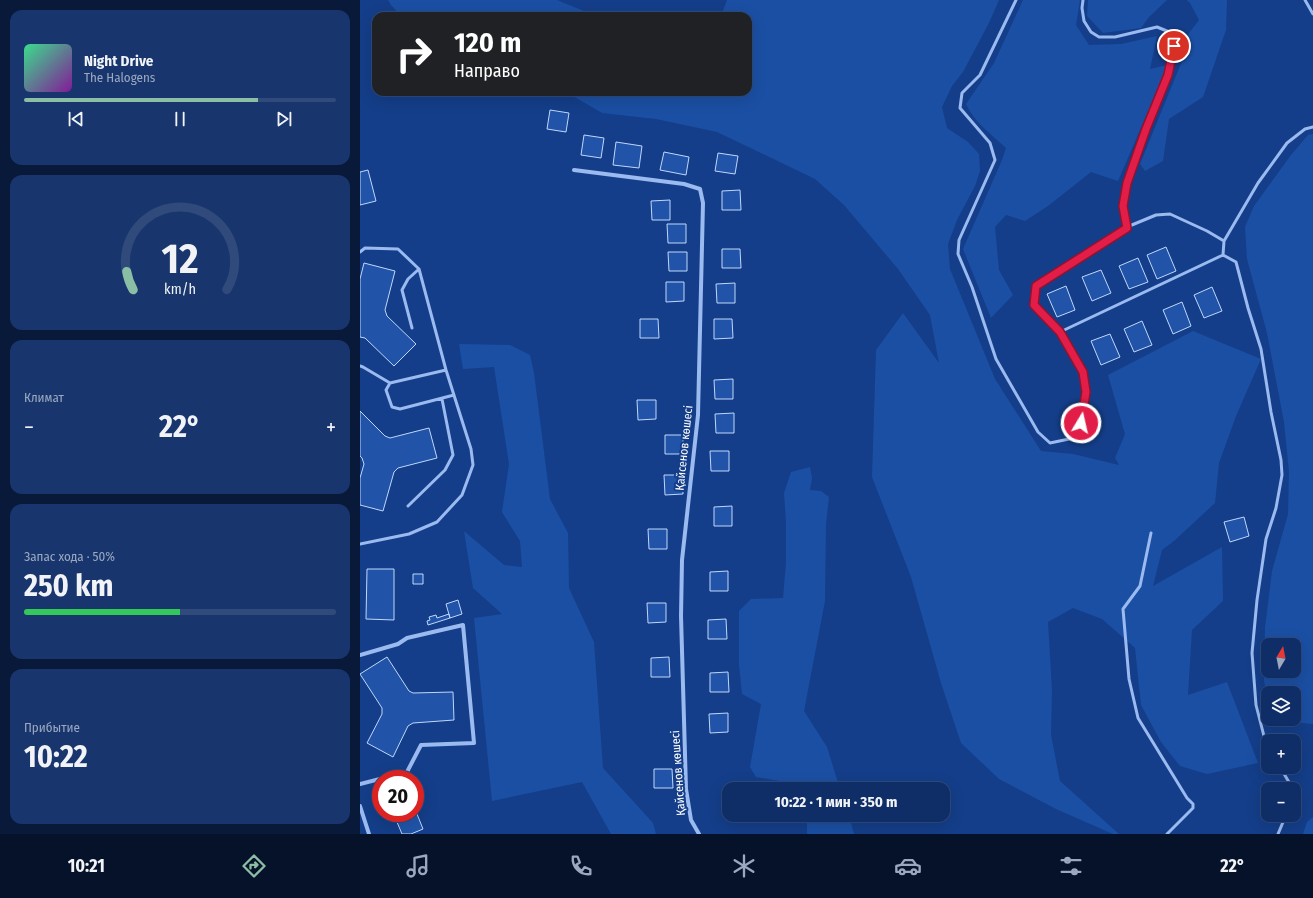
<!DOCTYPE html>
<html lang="ru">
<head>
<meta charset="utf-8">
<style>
	:root { --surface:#0f2e67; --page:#18366d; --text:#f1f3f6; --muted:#9ba8c0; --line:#2f4a7b; --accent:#8abfa5 }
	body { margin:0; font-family:"Fira Sans Condensed",sans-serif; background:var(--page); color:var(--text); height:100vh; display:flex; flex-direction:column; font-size:15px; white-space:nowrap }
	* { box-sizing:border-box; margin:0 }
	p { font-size:13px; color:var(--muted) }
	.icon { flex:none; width:22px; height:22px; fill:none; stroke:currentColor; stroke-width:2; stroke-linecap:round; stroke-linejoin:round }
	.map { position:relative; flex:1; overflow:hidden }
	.details { display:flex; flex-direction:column; gap:10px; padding:10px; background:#081939; width:360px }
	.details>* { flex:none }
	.banner { position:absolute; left:12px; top:12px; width:380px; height:84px; border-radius:12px; box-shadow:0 4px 16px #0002,0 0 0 1px var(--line); background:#202124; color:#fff; overflow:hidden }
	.needle { width:26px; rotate:10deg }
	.tools { position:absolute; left:901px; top:638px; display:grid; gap:8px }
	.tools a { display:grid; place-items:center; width:40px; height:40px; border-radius:8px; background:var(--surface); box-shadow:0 4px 16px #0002,0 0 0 1px var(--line); font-size:20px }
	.speed { position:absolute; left:12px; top:770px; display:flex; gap:8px; font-size:20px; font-weight:700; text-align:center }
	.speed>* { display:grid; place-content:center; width:52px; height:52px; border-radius:50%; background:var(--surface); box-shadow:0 4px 16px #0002,0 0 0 1px var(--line); line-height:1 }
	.speed .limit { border:6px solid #d22; background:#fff; color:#111 }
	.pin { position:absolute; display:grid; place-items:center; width:34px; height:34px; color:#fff; margin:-17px; border:2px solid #fff; border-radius:50%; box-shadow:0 1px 4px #0007 }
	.me { position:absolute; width:44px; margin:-22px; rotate:9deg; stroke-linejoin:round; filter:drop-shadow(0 0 3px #0008) }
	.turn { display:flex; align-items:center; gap:14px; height:84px; padding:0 16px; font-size:18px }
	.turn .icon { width:52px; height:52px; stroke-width:2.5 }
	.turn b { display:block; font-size:28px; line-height:34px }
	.big { font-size:30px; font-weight:700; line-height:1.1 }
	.details .widget { flex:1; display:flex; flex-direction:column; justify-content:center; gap:6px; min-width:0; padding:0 14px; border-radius:12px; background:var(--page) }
	.details .dial { align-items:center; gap:0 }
	.dial svg { height:104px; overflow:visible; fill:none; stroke:var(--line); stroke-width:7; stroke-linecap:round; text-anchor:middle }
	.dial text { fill:var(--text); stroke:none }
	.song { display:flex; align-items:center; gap:12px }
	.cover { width:48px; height:48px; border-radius:6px; background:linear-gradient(135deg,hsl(150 70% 55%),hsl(290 70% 35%)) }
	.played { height:4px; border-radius:2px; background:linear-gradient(90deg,var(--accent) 75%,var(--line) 75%) }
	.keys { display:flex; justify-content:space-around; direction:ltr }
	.heat { display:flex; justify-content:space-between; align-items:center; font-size:22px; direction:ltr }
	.charge { height:6px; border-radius:3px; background:linear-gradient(90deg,#34c759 50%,var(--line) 0) }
	.trip { position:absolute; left:362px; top:782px; width:228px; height:40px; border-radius:12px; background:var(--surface); box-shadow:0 4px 16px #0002,0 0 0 1px var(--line); font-weight:700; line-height:40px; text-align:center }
	.menu { display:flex; height:64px; justify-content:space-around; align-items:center; background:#061229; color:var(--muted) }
	.menu .icon { width:28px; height:28px }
	.menu .active { color:var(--accent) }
	.menu b { font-size:18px; color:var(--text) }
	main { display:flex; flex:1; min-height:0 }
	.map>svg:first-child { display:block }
	.green { fill:#1b4fa3; fill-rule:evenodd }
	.building { fill:#2154a8; stroke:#c0d7fb }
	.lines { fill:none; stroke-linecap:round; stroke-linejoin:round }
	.service { stroke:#9abaf0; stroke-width:3 }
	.minor { stroke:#9abaf0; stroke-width:4 }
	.route-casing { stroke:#92132f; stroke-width:10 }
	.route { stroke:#e11d48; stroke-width:7 }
	.labels { text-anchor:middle; stroke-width:4; stroke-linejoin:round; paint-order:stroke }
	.street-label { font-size:12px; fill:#fff; stroke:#143e89 }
</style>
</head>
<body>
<main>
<section class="details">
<div class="widget">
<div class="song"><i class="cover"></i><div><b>Night Drive</b><p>The Halogens</p></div></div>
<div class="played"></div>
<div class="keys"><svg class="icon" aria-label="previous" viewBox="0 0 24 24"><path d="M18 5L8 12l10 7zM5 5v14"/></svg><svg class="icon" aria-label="pause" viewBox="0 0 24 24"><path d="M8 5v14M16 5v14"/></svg><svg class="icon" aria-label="next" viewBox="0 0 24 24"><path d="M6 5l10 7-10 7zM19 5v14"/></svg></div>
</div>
<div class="widget dial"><svg viewBox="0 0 100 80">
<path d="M14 69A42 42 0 1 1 86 69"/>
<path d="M14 69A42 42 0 0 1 9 55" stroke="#8abfa5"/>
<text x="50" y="56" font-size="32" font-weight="700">12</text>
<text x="50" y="72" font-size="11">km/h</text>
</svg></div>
<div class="widget"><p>Климат</p>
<div class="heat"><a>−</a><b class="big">22°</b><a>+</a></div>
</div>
<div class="widget"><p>Запас хода · 50%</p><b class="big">250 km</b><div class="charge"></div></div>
<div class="widget"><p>Прибытие</p><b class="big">10:22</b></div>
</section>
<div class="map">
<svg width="953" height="834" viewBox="0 0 953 834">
	<rect width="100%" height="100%" fill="#143e89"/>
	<!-- green -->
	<path class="green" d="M28,0H197L229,13L244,16H41L31,5Z
		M367,0H639L629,23L603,72L592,86L582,107L587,128L608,142L619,154L620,171L615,186L597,220L588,244L590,269L635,379L681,451L713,454L759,465L755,458L765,434L748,375L833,331L901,359L876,416L859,463L855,503L814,541L802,550L793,586L862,547L863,601L832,630L828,695L867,682L898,763L847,774L820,766L801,742L781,705L775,648L742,619L713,608L688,622L692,690L691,735L700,781L759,834H753L696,809L639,779L601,743L581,683L551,577L512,477L516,350L543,313L579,363L570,315L538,269L484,205L455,179L357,132L296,119L242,113L206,92H388V16H361Z
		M663,0H720L716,25L729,45L761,44L797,36L790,69L808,65L758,181L731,172L688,206L665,221L646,215L635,227L639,270L653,295L631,318L603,249L642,160L646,148C632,135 614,122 606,104L634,63Z
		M728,0H807L789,17L781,28L743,33L727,16Z
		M827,0H867L866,30L843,97L809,119L803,161L785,171L780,164L822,61L826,37L839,20L830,3Z
		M953,134V724L910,720V719H934V693H908V704L904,680L905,628L912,571L928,514L929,472L924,422L907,333L887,259L885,227L894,206L931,155L948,135ZM908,645H934V671H908Z
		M99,344L150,345L170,355L174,373L190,499L208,533L209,588L234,642L243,768L293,823L296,834H251L222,782L132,801L114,618L142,614L113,588L104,531L144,565L162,567L160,541L142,512L149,464L134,367L103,369Z
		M450,467L452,478L450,490L461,491L469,497L466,524L465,601L444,711L467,747L480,789H438L436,784L396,777L390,767L401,704L382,694L379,664V611L391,599L423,598L426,562V522L424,493L431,472Z
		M447,815H489L494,834H447Z
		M953,817V834H943L947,822Z"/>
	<!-- building -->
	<path class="building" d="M190,110L209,113L206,132L187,129Z
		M224,135L244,138L241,158L221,155Z
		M256,142L282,146L279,168L253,165Z
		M304,152L329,157L326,175L300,170Z
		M358,153L378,156L375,174L355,171Z
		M8,170L16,201L0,205V172Z
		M380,190L381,210H362V191Z
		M310,200V220H292L291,201Z
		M307,224H326V243H308Z
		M806,247L816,271L797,279L787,255Z
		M362,249H380L381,268H362Z
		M308,252H327V271H309Z
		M778,258L788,282L769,289L759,266Z
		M4,263L35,271L25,310L27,316L56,344L34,366L5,338L0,337V279Z
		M741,270L751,293L732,301L722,277Z
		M306,282H324V301L306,302Z
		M375,283V303H357L356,284Z
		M706,286L715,310L697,317L687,294Z
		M852,287L862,311L844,318L834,295Z
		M822,302L831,326L813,334L803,310Z
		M280,319H298L299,338H280Z
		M354,319H372L373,338L354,339Z
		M782,321L792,345L774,352L764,329Z
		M750,334L760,357L741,365L731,341Z
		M373,379V399H355L354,380Z
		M277,400H296V419L278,420Z
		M0,411L25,436L30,438L69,428L77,458L38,468L34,472L23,511L0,505V478L4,464L2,458L0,456Z
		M374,413V433H356L355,414Z
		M305,435H323V454H305Z
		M350,451H369V471H351Z
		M304,475H323V494L305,495Z
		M372,506V526H354V507Z
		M884,517L889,536L870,542L864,522Z
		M288,529H307V549H289Z
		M7,569H34V620L6,619Z
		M368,571V591H350V572Z
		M53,574H63V584H53Z
		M98,600L102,614L90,618L86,604Z
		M287,603H306V622L288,623Z
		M89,614L90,618L68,625L67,621L70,620L69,617L76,615L77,618Z
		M366,619L367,639H348V620Z
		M27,657L49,691L53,693L93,692L94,720L53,723L48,726L33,757L7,743L22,714V708L0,674Z
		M309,657L310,677H291V658Z
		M368,672L369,692H350V673Z
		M368,713V732L350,733L349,714Z
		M294,769H312L313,788H294Z
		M57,814L63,829L51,834H42L37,822Z"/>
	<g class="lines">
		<!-- service -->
		<path class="service" d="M656,0L620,75L602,93L600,108L630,143L635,160L599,240L598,254L612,287L636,359L678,432L690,443L709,439L721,423L726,392L723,372L700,332L674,305L676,286L767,227
			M723,0L722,8L724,21L731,32L739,37H755L797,27L812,33L814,46L808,75L785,129L767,183L763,206L767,227L796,215L810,214L847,231L864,241
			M945,0L953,14
			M0,252L5,248L38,249L59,269L86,370L111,449L113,465L102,495L77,522L49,534L0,544
			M863,255L876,262L888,308L901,349L911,412L921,460L922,475L916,508L906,539L897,600L892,653L896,705L905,740L908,746
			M52,328L42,290L48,279L59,269
			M700,332L863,255L864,241L898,183L927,143L945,129L953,127
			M0,366L3,367L30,383
			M86,370L30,383L26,390L32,407L40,409L94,395
			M48,506L85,470L93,455L82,399
			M791,533L780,586L763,609L769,679L778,718L827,798L833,804V808L807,834
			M920,767L933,789
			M934,795V799
			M918,834L926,815"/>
		<!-- minor -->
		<path class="minor" d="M214,170L324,184L340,189L343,203L338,415L322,560L321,616L326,789L331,820L339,834
			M0,655L38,644L47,638L103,625L114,743L61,745L47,772L0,784
			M0,806L9,834"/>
	</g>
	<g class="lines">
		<!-- route casing -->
		<g class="route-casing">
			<path id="route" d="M721,423L726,392L723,372L700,332L674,305L676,286L767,228L763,206L767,183L786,129L808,75L814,46"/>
		</g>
		<!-- route -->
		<use href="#route" class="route"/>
	</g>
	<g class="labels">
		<!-- street labels -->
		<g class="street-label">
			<text transform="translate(324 448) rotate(-84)" y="4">Қайсенов көшесі</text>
			<text transform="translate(318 773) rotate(-94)" y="4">Қайсенов көшесі</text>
		</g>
	</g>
</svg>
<div class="tools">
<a><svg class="needle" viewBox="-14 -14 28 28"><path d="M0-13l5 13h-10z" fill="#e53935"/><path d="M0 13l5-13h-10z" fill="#9ba8c0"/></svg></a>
<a><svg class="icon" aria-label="layers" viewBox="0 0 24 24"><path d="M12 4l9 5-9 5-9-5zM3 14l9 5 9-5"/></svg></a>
<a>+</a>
<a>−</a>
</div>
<div class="speed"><div class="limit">20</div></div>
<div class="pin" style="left:814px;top:46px;background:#d93025"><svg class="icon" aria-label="arrive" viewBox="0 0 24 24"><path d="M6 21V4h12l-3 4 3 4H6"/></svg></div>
<svg class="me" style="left:721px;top:423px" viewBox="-20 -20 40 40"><circle r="17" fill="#e11d48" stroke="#fff" stroke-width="3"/><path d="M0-11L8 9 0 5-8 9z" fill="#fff"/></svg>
<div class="trip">10:22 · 1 мин · 350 m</div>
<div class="banner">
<div class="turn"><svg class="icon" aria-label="right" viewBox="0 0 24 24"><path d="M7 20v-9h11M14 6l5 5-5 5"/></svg><div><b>120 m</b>Направо</div></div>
</div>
</div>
</main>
<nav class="menu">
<b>10:21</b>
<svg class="icon active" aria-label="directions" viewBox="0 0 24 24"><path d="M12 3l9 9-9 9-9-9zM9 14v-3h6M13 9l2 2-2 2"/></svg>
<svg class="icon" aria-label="music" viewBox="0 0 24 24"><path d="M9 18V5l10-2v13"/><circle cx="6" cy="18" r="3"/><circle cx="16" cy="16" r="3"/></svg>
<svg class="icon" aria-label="phone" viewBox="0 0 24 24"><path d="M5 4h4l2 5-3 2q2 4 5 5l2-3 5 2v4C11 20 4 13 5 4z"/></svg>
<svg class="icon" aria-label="climate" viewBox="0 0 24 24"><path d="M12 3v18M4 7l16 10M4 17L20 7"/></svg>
<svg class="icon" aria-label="car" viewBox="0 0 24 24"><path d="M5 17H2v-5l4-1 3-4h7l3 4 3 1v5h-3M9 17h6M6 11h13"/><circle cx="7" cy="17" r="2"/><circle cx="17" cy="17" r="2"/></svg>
<svg class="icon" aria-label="filters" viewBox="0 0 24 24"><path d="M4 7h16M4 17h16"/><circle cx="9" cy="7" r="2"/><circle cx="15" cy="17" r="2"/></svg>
<b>22°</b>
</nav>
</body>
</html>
